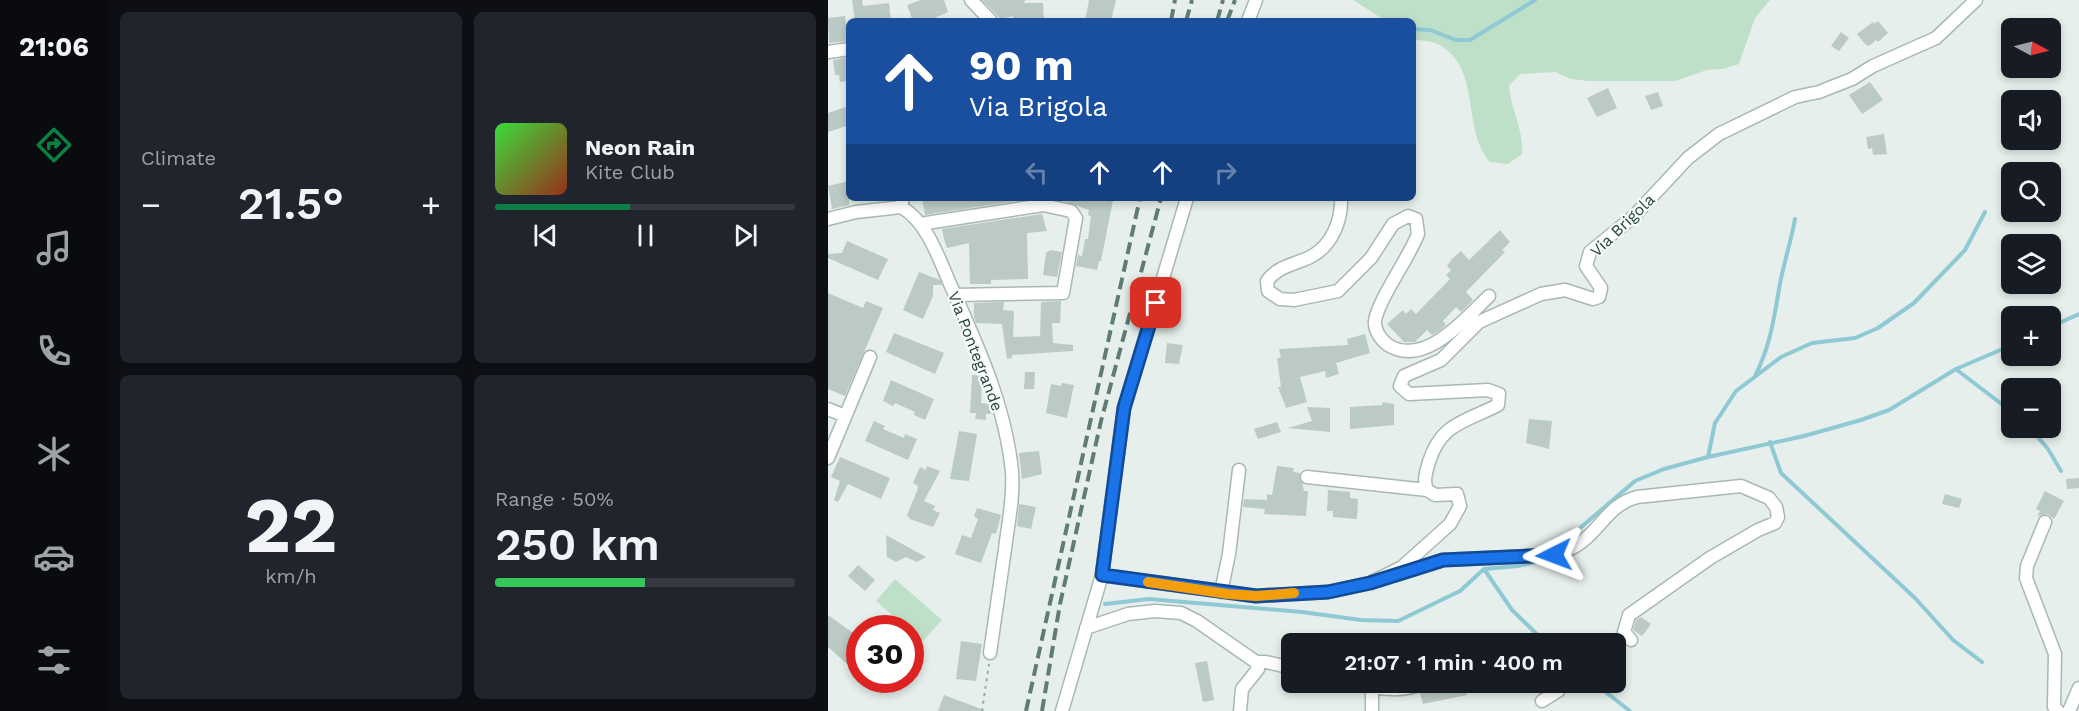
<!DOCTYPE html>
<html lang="en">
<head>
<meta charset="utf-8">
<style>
	:root { --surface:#171b24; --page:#20242c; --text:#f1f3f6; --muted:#9ea1a6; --line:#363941; --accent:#0b8043 }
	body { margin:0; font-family:"Work Sans",sans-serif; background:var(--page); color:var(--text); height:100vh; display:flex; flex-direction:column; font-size:22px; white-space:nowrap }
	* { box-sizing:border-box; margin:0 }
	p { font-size:20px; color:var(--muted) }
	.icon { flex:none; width:33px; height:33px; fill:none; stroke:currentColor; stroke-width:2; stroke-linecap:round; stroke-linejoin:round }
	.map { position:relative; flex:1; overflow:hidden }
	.panel { display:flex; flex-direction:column; gap:12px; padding:12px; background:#0d0f14; width:720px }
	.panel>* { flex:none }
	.banner { position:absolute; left:18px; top:18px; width:570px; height:183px; border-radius:9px; box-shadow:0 3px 9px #0003; background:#1a4fa0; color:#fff; overflow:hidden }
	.needle { width:39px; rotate:97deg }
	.buttons { position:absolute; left:1173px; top:18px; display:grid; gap:12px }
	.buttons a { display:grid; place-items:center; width:60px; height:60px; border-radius:9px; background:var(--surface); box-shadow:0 3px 9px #0003; font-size:30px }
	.speed { position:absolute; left:18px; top:615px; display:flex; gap:12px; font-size:30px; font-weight:700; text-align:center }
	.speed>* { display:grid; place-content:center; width:78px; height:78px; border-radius:50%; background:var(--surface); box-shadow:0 3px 9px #0003; line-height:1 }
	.speed .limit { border:9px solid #d22; background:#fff; color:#111 }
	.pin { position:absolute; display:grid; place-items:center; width:51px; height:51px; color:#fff; margin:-26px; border-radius:12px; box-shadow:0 3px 9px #0006 }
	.me { position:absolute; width:66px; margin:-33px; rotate:267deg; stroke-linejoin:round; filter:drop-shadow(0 0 4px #0008) }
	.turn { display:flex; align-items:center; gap:21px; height:126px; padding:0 24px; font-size:27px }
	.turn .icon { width:78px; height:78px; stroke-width:2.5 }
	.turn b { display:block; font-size:42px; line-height:51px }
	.lanes { display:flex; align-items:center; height:57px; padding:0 24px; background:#0003; justify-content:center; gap:30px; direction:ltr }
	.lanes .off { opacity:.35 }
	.big { font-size:45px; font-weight:600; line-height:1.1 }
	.panel .card { flex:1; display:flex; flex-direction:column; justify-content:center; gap:9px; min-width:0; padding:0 21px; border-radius:9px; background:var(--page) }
	.panel .dial { align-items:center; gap:0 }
	.dial b { font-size:78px; line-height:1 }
	.song { display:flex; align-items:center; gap:18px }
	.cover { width:72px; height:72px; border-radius:9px; background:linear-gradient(135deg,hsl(120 70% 55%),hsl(10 70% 35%)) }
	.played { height:6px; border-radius:3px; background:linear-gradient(90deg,var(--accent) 45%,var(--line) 45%) }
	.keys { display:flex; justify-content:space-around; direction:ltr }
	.heat { display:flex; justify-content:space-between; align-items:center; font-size:33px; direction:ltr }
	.charge { height:9px; border-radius:4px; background:linear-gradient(90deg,#34c759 50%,var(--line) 0) }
	.panel .tiles { flex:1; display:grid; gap:12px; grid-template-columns:repeat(2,1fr) }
	.trip { position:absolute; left:453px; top:633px; width:345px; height:60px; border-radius:9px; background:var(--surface); box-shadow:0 3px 9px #0003; font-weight:600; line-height:60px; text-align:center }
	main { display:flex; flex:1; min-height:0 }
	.tabs { display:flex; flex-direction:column; width:108px; justify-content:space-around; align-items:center; background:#090b0e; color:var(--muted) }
	.tabs .icon { width:42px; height:42px }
	.tabs .on { color:var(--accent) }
	.tabs b { font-size:27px; color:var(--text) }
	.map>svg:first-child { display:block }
	.green { fill:#bfe0c8 }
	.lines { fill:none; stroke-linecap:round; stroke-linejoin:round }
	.stream { stroke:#8ec9d4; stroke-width:4 }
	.building { fill:#bbcac4 }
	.minor-casing { stroke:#a8b8b2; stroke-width:15 }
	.path { stroke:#86b3a5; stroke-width:2; stroke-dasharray:3 4.5; stroke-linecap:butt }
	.minor { stroke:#fff; stroke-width:12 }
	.rail { stroke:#5f7d75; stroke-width:4; stroke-dasharray:12 6; stroke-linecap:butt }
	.route-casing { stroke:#114b97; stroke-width:15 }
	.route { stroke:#1a73e8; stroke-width:10 }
	.slow { stroke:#f59e0b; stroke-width:10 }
	.labels { text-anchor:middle; stroke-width:4.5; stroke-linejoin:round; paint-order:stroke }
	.street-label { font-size:16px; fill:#24423a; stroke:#f7fbf9 }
</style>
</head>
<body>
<main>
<nav class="tabs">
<b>21:06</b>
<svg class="icon on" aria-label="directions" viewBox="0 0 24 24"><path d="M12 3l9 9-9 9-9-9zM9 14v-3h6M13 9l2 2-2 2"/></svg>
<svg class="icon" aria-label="music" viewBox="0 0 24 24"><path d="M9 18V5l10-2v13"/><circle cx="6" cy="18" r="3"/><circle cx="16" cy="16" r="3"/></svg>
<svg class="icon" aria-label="phone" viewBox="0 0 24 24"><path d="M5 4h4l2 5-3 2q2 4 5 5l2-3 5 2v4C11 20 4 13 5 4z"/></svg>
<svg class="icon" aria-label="climate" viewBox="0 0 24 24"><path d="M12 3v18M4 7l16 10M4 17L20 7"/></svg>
<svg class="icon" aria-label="car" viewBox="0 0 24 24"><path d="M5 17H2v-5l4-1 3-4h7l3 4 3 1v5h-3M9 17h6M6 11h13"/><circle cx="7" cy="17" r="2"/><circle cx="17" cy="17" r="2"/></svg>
<svg class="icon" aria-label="filters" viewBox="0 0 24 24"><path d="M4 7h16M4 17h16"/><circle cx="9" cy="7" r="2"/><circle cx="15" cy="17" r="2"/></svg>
</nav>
<section class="panel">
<div class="tiles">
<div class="card"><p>Climate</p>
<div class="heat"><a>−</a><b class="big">21.5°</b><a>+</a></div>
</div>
<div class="card">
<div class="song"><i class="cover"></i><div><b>Neon Rain</b><p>Kite Club</p></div></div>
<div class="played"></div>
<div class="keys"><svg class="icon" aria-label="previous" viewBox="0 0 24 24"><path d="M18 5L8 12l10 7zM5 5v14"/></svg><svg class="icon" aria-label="pause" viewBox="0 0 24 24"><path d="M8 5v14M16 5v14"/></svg><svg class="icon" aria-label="next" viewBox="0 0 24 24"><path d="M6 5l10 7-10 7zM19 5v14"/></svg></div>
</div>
<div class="card dial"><b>22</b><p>km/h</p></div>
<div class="card"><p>Range · 50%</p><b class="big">250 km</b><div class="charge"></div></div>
</div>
</section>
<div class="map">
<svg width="1251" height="711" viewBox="0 0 1251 711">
	<rect width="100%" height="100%" fill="#e6efeb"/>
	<!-- green -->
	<path class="green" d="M525,0H942L927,18L911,64L895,69L879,70L847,81H760L743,79L727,72L692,74L681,86C683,110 696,130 694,154L680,164L662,162C633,129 654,70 612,45C605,41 593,41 585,39V21H558Z
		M67,579L114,620L94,642L82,628H79L48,601Z"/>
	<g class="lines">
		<!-- stream -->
		<path class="stream" d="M585,29L602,30L628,40H642L707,0
			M1222,327L1251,314
			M1129,370L1184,412
			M928,374C942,346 946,319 951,289C955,265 963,242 967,219
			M1202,428L1220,449L1233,471
			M942,442L953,473L1087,598L1125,640L1154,662
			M880,457L887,423L908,391L953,357L984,343L1027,338L1050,328L1086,303L1137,250L1157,212
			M731,546L807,481L836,469L880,457L976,436L1033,420L1061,410L1128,369L1184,345
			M656,569L684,610L719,644
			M277,604L321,599L474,612L533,620L570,621L632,591L656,569L690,566L711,561
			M765,682L802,711"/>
	</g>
	<!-- building -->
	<path class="building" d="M24,0H34L35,6L61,3L63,21H27Z
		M93,0H116L120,12L100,21H85L79,5Z
		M154,0H198L195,3H215L216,21H185V16L173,19Z
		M261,0H288L283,21H257Z
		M17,16L20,41L1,43L0,18Z
		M1050,21L1060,33L1050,42L1048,40L1041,46L1037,44L1029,34L1045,22L1046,24Z
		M1013,32L1021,38L1011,51L1003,46Z
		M21,57V81L12,82L11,75H7L5,60Z
		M1042,82L1055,100L1034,114L1021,95Z
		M780,88L789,108L769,117L759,98Z
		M830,92L835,106L823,110L817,96Z
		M18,107L21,125L0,132V113Z
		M1056,134L1059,154L1045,155L1044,148L1040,149L1038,137Z
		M21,181V205L4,209L0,186Z
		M94,198H206L97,215Z
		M227,198L285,200L273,261H271L269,270L248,266L250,255L254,256L257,239H260L263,216L260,215L261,210Z
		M214,214L219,231L199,233L200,279L163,280V284H142L141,243L119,248L116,239L114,229Z
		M672,230L682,242L674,250L677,252L638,292L645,300L633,312L628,307L615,321L618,325L611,331L604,335L599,330L587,342H576L559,324L575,310L578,314L583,309L588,314L622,279L618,275L623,270L619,266L624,259L633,251L641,260Z
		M19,241L60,259L50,280L0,258V254L14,253Z
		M222,250L234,252L229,277L215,275L218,253Z
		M91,272L112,280L114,285H105V296L95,319L75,310Z
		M0,293L35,308L38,301L55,308L17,396L0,389Z
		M233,301L232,323H224L225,343L245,345V351L184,355V358L179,359L174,324L148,323L146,317V303L176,302L175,310L186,311L185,337L212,336L213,302Z
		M66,333L116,353L107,374L58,352Z
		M537,334L542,353L508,363L511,374L498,378L497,371L472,377L479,402L458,408L450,387H453L449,358H453L451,349L520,345L519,339Z
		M339,343L355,345L351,364L337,363Z
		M197,372H207L206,389H196Z
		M144,375H152L154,381L153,403L161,404L163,414H158V420L147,419L148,413H142Z
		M63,380L106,399L97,420L86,415L87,412L67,403L65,406L55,401Z
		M234,383L246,385L239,418L218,413L223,384L233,386Z
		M555,402L566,404V425L522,429V407L554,405Z
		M479,407L502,408V432L460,428L484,421Z
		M701,419L724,421L721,449L698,443Z
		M46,421L57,426L55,429L76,438L77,434L89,439L80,460L37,441Z
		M449,422L453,432L430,439L426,429Z
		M131,431L149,434L141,481L122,479Z
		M211,451L214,474L194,479L191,453Z
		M12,457L62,478L53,499L20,484L10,502L6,500L12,481L3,477Z
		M99,466L112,471L96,501L107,506L105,510L112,513L105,527L82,519L79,515L89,491L90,486L85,483L92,467L98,470Z
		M449,466L466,468L465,472L472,473L476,491H480L478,516L436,514L437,509L415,507L416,499L439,500V494L444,495Z
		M1251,478V488L1239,489L1238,479Z
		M500,490L522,492V498L530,499L529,519L505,517V511H499Z
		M1217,491L1236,501L1226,519L1220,514L1209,516L1212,511L1208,509Z
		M1117,494L1134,499L1131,508L1114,504Z
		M191,504L208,507L203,529L189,526Z
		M149,508L173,515L168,534L164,533L153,563L127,554L134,535L143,538L150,519L146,516Z
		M58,535L98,557L89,562L78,557L68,562L59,557Z
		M30,565L47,580L37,591L20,576Z
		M0,615L32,638V650L19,664L0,647Z
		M813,617L823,624L814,636L805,630L808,620Z
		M133,641L154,644L148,681L128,679Z
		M379,661L386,700L375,702L367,663Z
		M37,680H77L64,693L58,688L53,694Z
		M613,682H635L639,695L595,704L592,693Z
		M116,695L156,710V711H110Z"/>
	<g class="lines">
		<!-- minor casing -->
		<g class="minor-casing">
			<path id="minor" d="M143,0L163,21
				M420,21L428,0
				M0,52L21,49
				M75,198L73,207C99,221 111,259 123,286C149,344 178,407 184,472C186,497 180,524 177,549C172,583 167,618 162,653
				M513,198C514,220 504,245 484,256C467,265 451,265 439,281L440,291L452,299L466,300L510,291L543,258L565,224L580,216L588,219L590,234C581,258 550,300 547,321C546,330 553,340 560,345C597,368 638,318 661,296
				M0,219L28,212L73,207
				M92,224L215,205L243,211L248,218L235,293L127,295
				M0,409L17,416
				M0,458L42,357
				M479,477L599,490
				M1217,522L1199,566L1198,578L1227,654L1226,707L1230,711
				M274,575L428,596L500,592L542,583L574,567L622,524L632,506L629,494L607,495L599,490C595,481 598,472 601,462C613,423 637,422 670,405L671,394L660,390L581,394L572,386L576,376L613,360L651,322L713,294L737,290L765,299L771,297L773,288L758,266L762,252L805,217L860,158L891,134L967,97L991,92L1024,79L1045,66L1108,38L1148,0
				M568,575L615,560L726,555C771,544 772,507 809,497L913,486L941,498L948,507L950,517L947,523L930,530L882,558L811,608L801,615L796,632L803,640
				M393,592L401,554L411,470
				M258,628L300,614L327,611L353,613L369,621L428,662H438L464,668
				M533,682C552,691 578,692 598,682
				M544,688V711
				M714,701L730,691L728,682
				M234,711L274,575L296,408L359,198
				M412,711L414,689L430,669L428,662
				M1241,711L1251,688"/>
		</g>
		<!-- path -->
		<path class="path" d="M154,711L161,664"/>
		<!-- minor -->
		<use href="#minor" class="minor"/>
		<!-- rail -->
		<path class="rail" d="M343,21L347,0
			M358,21L364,0
			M389,21L395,0
			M399,21L407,0
			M198,711L312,198
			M214,711L232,604L273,421L333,198"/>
	</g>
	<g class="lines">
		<!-- route casing -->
		<g class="route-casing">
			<path id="route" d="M328,303L296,408L274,575L428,596L500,592L542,583L615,560L726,555"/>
		</g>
		<!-- route -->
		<use href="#route" class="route"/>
		<!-- slow -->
		<path class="slow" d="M320,582L400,594L428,596L466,593"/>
	</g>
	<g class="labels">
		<!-- street labels -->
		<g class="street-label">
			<text transform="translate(794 225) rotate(-44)" y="6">Via Brigola</text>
			<text transform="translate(148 351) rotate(69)" y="6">Via Pontegrande</text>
		</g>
	</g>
</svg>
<div class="buttons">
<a><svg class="needle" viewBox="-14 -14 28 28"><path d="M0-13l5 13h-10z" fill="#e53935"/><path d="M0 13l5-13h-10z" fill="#9ea1a6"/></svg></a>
<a><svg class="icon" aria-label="sound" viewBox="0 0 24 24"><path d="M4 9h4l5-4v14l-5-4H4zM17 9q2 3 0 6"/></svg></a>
<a><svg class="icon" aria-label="search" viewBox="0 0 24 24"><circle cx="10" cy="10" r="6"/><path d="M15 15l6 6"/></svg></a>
<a><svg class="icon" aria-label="layers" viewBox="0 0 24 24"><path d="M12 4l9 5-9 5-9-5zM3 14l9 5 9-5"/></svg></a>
<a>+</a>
<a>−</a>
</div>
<div class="speed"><div class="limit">30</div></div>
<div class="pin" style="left:328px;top:303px;background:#d93025"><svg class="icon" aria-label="arrive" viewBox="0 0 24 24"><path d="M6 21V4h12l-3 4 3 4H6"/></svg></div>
<svg class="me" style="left:726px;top:555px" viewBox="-20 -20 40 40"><path d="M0-17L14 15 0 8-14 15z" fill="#1a73e8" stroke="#fff" stroke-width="4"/></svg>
<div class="trip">21:07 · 1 min · 400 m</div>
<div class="banner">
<div class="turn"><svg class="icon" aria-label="ahead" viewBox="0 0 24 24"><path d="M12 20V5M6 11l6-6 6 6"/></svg><div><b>90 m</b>Via Brigola</div></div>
<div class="lanes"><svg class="icon off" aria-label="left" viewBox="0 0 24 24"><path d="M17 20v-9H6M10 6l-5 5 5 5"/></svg><svg class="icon" aria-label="ahead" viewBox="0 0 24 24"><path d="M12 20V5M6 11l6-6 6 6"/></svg><svg class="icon" aria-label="ahead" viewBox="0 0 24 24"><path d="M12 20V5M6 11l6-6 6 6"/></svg><svg class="icon off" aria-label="right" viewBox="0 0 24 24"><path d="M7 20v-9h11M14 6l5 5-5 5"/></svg></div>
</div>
</div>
</main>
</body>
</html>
